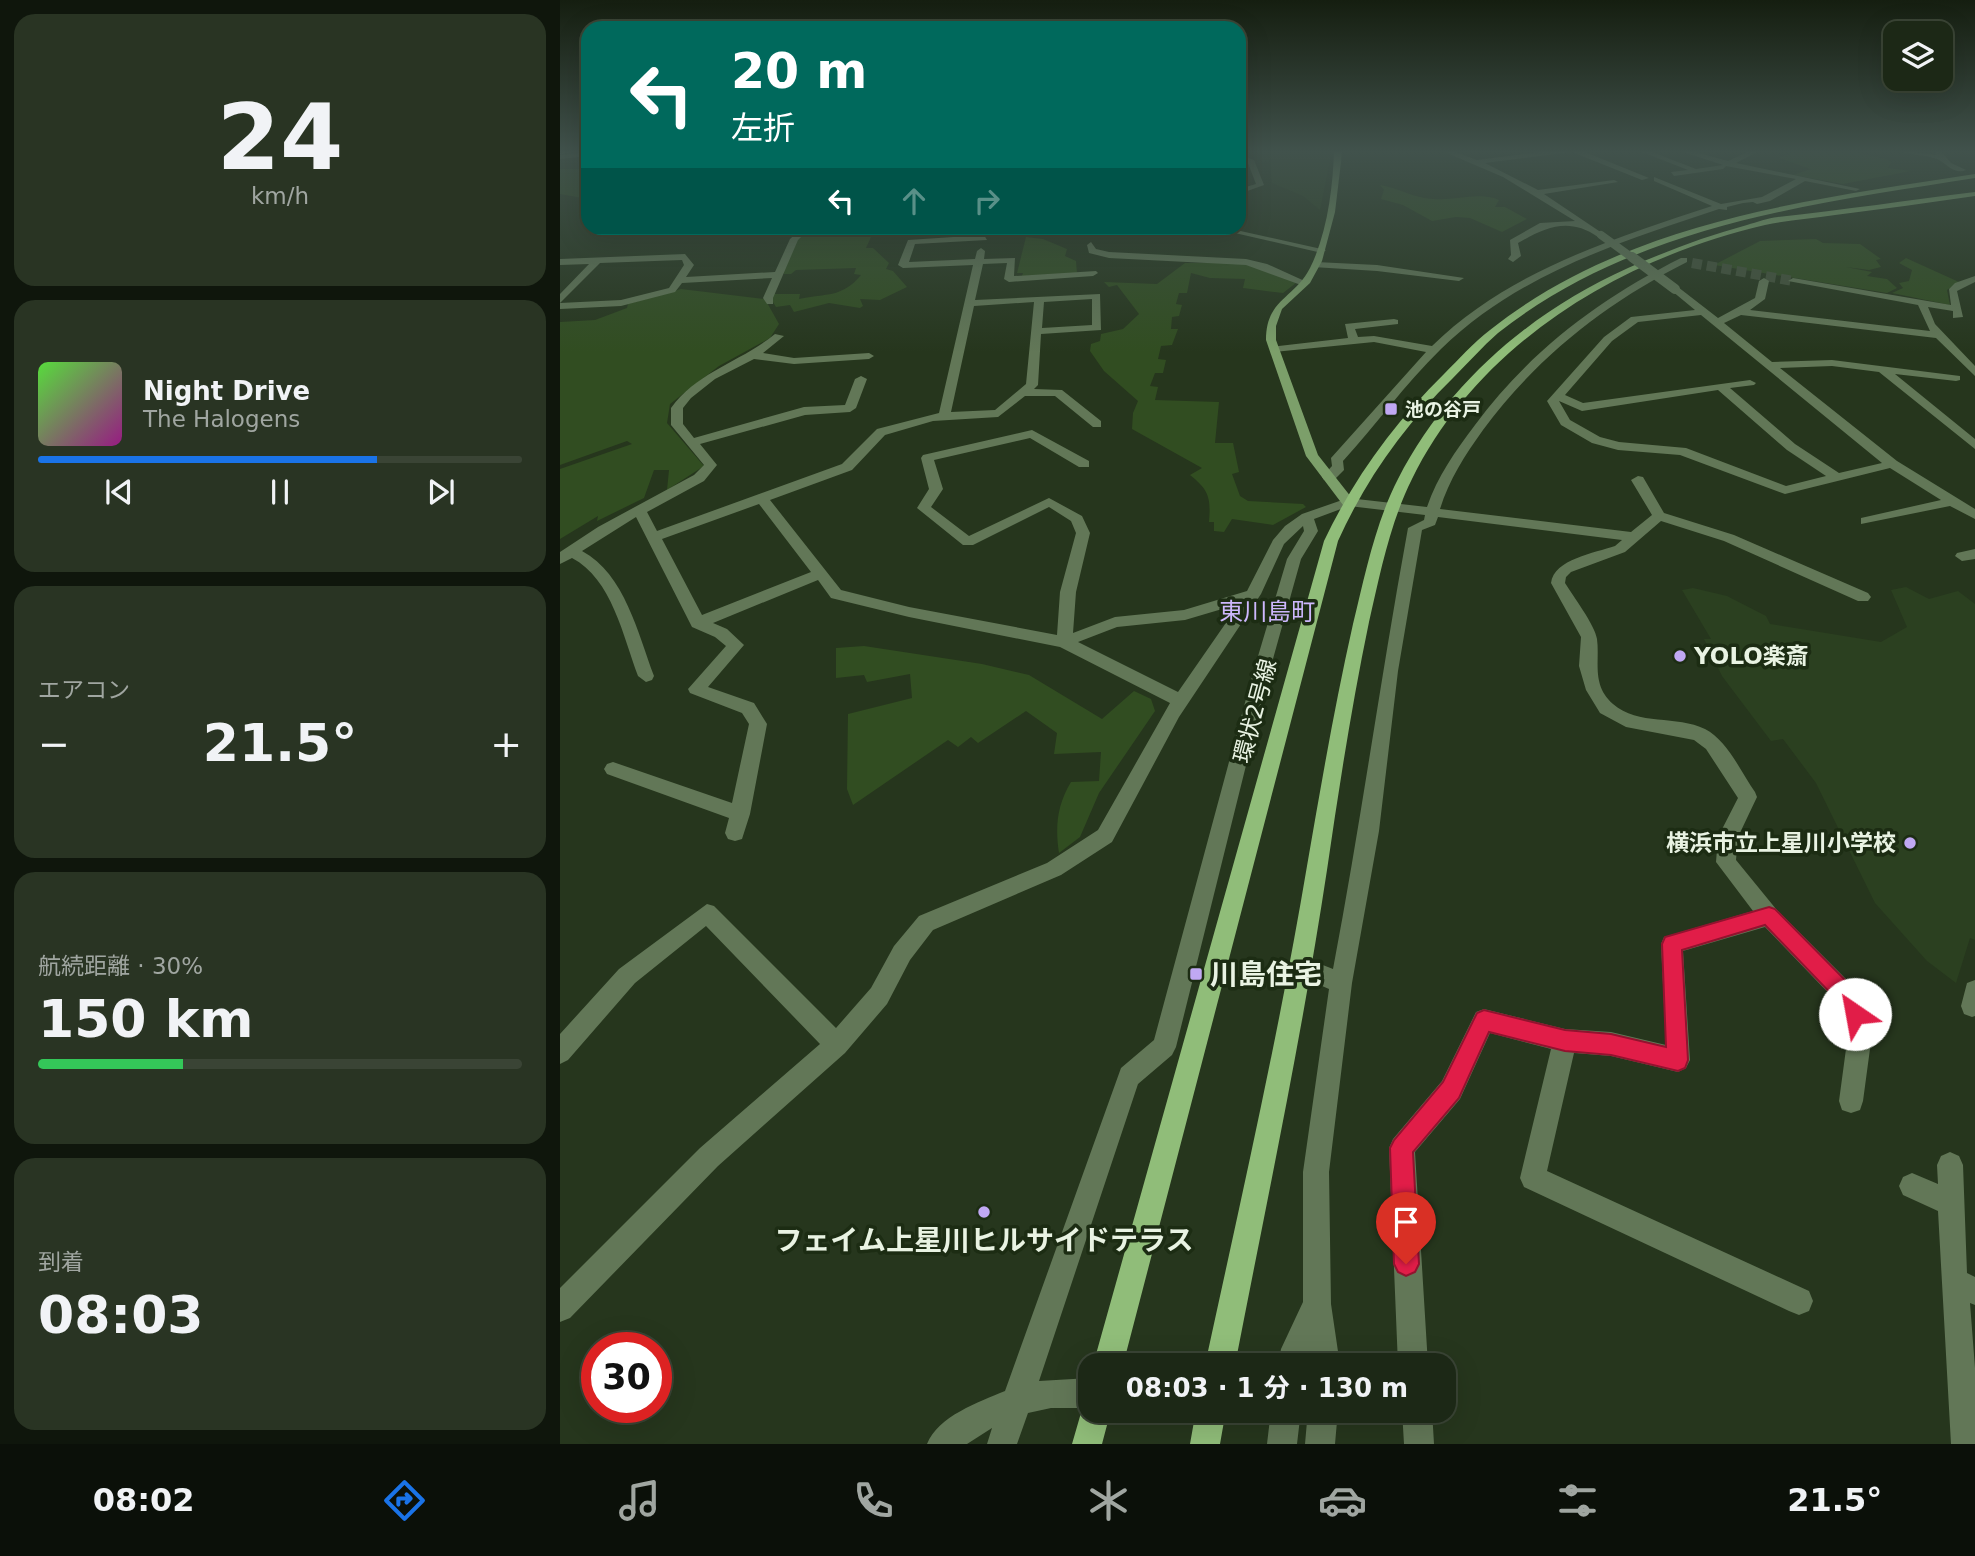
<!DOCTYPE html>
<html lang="ja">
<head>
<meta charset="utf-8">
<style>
	:root { --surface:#1c2816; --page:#293423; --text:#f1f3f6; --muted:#a0a6a1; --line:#3a4435; --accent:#1a73e8 }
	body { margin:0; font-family:"DejaVu Sans","Noto Sans JP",sans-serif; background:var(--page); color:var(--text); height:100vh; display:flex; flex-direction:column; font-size:26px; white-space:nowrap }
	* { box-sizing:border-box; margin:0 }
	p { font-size:23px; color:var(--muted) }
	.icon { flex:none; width:38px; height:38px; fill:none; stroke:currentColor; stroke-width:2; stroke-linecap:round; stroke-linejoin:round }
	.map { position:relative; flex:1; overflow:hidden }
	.details { display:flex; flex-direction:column; gap:14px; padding:14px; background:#0f160c; width:560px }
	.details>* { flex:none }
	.banner { position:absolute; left:21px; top:21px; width:665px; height:214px; border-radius:21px; box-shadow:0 7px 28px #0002,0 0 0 2px var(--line); background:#00695c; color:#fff; overflow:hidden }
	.tools { position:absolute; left:1323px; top:21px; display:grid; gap:14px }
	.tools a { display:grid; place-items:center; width:70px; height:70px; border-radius:14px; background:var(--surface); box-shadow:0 7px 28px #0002,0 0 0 2px var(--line); font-size:35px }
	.speed { position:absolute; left:21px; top:1332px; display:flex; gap:14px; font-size:35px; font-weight:700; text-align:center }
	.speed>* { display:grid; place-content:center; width:91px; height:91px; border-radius:50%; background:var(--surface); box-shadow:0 7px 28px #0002,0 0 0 2px var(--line); line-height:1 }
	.speed .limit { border:10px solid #d22; background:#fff; color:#111 }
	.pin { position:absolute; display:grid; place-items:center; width:60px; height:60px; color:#fff; margin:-72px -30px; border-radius:50% 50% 50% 0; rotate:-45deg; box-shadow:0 0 7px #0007 }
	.pin .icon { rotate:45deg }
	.me { position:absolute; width:77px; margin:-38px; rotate:327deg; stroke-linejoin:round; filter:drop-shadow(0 0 5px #0008) }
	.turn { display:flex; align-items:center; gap:24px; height:147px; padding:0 35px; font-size:32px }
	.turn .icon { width:91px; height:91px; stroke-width:2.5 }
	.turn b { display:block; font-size:49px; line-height:60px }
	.lanes { display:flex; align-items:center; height:66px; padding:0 35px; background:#0003; justify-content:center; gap:35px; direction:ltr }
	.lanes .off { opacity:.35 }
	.big { font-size:52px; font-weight:700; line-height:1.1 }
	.details .card { flex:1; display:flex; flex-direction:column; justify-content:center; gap:10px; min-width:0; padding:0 24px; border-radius:21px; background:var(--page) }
	.details .dial { align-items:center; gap:0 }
	.dial b { font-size:91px; line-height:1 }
	.song { display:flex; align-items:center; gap:21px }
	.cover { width:84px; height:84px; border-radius:10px; background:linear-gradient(135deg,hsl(110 70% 55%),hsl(310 70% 35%)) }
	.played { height:7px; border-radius:4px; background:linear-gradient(90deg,var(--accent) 70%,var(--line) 70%) }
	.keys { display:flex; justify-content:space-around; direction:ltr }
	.heat { display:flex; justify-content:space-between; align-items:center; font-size:38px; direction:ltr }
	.charge { height:10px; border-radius:5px; background:linear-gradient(90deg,#34c759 30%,var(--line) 0) }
	.trip { position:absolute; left:518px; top:1353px; width:378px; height:70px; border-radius:21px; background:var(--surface); box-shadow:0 7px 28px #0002,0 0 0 2px var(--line); font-weight:700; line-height:70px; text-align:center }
	.menu { display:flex; height:112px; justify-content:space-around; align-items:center; background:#0b1009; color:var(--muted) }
	.menu .icon { width:49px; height:49px }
	.menu .selected { color:var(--accent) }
	.menu b { font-size:32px; color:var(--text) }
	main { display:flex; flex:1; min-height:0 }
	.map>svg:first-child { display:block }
	.built { fill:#2b4020 }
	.green { fill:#314d21 }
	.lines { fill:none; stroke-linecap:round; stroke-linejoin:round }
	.street-tunnel { stroke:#43523b; stroke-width:10; stroke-dasharray:10 5; stroke-linecap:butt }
	.street { fill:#627757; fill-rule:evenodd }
	.secondary { fill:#7c9f6a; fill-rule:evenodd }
	.primary { fill:#90bd79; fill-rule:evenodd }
	.rail-casing { stroke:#d3ddcc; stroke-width:3.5 }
	.rail { stroke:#1c2c13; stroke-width:2.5; stroke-dasharray:7; stroke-linecap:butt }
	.street-bridge-far1 { stroke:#627757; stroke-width:8 }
	.street-bridge { stroke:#627757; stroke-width:10 }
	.route { fill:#e11d48; stroke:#92132f; stroke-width:2 }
	.poi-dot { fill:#c0a8f3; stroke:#1c2c13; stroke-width:2.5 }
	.labels { text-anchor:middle; stroke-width:7; stroke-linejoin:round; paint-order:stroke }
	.far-poi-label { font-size:19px; font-weight:bold; fill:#e9f3e3; stroke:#1c2c13; text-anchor:start }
	.poi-label { font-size:23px; font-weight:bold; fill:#e9f3e3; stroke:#1c2c13; text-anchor:start }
	.street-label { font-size:23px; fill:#e9f3e3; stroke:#1c2c13 }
	.neighbourhood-label { font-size:24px; fill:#cdb7fd; stroke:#1c2c13 }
	.near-poi-label { font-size:28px; font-weight:bold; fill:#e9f3e3; stroke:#1c2c13; text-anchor:start }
</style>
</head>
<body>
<main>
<section class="details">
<div class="card dial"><b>24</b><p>km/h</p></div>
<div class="card">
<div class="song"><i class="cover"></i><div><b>Night Drive</b><p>The Halogens</p></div></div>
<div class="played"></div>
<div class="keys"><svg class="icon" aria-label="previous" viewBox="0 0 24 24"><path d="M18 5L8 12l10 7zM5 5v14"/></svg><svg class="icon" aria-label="pause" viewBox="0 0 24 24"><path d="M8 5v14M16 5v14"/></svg><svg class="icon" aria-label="next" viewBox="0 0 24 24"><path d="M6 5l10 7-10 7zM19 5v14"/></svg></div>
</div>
<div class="card"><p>エアコン</p>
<div class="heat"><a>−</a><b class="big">21.5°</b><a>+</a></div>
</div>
<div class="card"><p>航続距離 · 30%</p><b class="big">150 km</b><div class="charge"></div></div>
<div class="card"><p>到着</p><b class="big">08:03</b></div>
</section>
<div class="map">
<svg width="1415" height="1444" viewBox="0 0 1415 1444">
	<rect width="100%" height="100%" fill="#26361d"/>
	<!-- built -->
	<path class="built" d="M702,150H772L760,210L743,196L712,183L710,161H701Z
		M1346,587L1369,599L1398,591L1415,604V940L1410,938L1396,983L1367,961L1315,903L1256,783L1223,739L1211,741L1162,676L1144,639H1151L1122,590L1133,588L1167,596L1206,616L1210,624L1321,642L1347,627L1331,590Z"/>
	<!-- green -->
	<path class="green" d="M1239,150H1285L1326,159L1331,162L1328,168L1351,171L1283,184L1233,175L1251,169L1219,158Z
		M0,169H28V199L0,194Z
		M820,185C839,188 853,198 873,199C894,201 913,193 934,198L939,200L935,207H945L967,219L942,232L910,218L896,217L872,221L843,205L821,199L824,190Z
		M250,228H340L311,237L306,248H313L329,263L326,269L333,271L347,287L320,300L300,299L303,306L300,308L269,303L234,312L230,305L216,307L211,299L213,294H240L239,299C267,293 282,298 301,275L294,274L296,268L236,270L231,274H224C224,258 236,235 250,228Z
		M466,237L483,239L507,249L505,256L516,261L517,273L462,276L463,273H457Z
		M1256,239L1263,243L1300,244L1321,259L1316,260L1321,267L1309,270L1286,267L1312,272L1307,276L1327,279L1337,288L1327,293L1154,265L1200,241Z
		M1346,258L1399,282L1387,290L1390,305L1332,293L1343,288L1339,283L1349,281L1352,270L1339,263Z
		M625,263H676L703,268L736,283L723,293L683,288L685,279L650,278L631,273L627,293H619L616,304L622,305L619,316L612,317L611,329H618L612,345L601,346L598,359L606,360L603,373H595L590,386L598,387L595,400L659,402L655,443H673L679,472L672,474L680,496L688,501L743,504L746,507L713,525L672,519L664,532L654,531V522H649C651,498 649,490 630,475L642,468L572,429L573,413L578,401L544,371L530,351L531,344L540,341L541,334L563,329L579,314L557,285L549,287L544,282L597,284Z
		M121,289L205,299L219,324L210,338L159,366L110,404L107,423L144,466L107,490L109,470H94L84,498L37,521L38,516L0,539V469L72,444L67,441L0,465V322L35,320L67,308L68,304Z
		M304,646L422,664L469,675L542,719L574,691L591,699L595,711L539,793L520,837L499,853C495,827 497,805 511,782L539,781L541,752L494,754L497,733L466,711L418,743L411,737L398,747L388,740L293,805L287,789L288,714L352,698L350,674L307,682L304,675L276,678V648Z"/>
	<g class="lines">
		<!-- street-tunnel -->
		<path class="street-tunnel" d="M1132,263L1233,281"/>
		<!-- street -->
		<path class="street" d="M880,150H890L917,160L994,150H1020L1089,178L1082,180L1012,152L925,163L978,190L1054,180L1058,182L984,194L1045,235L1038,237C1009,217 986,227 958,243L961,256L953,262L948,259L951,255L950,240L980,223L1015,221L943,177Z
			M1077,150H1087L1136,169L1163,165L1117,150H1128L1168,161L1192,150H1201L1176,163L1300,189L1296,191L1245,181L1210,201L1197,204L1193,202L1183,203L1167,207V210L1159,209C1060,242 958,274 881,349C845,384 816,425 783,461L784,470L774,480H764L762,477L772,466L771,458L866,352L814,342L714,352L710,351V347L788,338L785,324L834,319L838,320V324L795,329L798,337L814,336L872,346C949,271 1052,239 1152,206L1094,181V177L1161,204L1202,197L1236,179L1166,166L1163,169L1114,176L1111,172L1128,170Z
			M1337,150L1376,155L1374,150H1380L1391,163L1406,170C1396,174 1389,167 1381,161C1370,154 1349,156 1337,150Z
			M28,152V156L0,159V155Z
			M679,154L694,160L704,185L679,194V189L696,184L688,163L679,159Z
			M242,228H250L238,240L213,298V304H207L203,298L212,278L122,283L115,292L61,306L0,309V303L61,300L109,288L124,265L122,260L40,263L0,303V294L29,264L0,265V259L125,254L134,265L126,277L215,272L230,239Z
			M653,228H667L766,250L762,253Z
			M424,235L427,240L355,244L349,262L415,259L417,251L421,248L425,251L424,259L455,258L454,276L536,271L538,273L533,276L449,282L444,279L447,263L423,264L415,300L540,294L541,330L481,334L478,385L474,389L502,390L541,421V427H533L495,396H465L438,417L373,421L325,435L292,470L210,500L281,590L349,607L497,635L500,592L516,533L511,521L489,507L413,545H403L357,508L369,489L361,458L363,455L472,430L529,461V467H519L470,438L374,460L383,489L371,507L409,536L489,498L522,516L530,533L516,592L513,633L555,617L624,610L687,591L713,540L725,526L742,514L788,498L867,507C877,477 896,450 915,425C970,351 1039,299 1121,258H1127V262C1046,303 978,356 923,430C905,455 889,480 880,509L1071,532L1092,515L1071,480L1078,476L1083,477L1104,513L1174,535L1308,593L1311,597L1308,601H1298L1164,541L1101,521L1065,552L1011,572L1006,577L1005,583C1013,596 1035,625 1037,639C1040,661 1031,685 1053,704C1078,726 1117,715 1145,729C1167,740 1181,772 1195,792L1197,797L1178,837L1176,860L1216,909L1295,988L1312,1034L1303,1101L1300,1110L1291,1113L1282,1110L1279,1101L1288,1034L1278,1003L1205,927L1123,951L1130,1060L1126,1068L1118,1072L1051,1056L1014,1053L987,1171L1249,1291L1253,1301L1249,1311L1239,1315L1229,1311L964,1187L960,1178L991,1049L930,1033L900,1099L855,1152L868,1365H838L829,1148L833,1139L882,1081L916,1012L924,1009L1005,1029L1051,1032L1106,1045L1101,944L1104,937L1193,911L1156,862L1158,837L1178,798L1146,749L1134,740L1066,727L1040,713L1026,690L1019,666L1021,637L991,583C994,559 1035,553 1055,546L1062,540L878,517L875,525L862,530L838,671L819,831L792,983L769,1172L771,1304L780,1365H750L749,1353L748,1365H718L721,1349L743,1302V1172L769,989L732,973L729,966L732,959L740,956L773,969C801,822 821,675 848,528L864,520L865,515L789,506L754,519L758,531L741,559L709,673L616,1047L612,1055L578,1084L479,1381L530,1378V1408H491L468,1413L457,1444H427L432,1428L407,1444H367C378,1416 419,1402 445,1391L561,1068L594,1040L693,673L727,559L744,531L743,526L724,544L701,594L619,717L552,842L501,875L373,930L350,960L327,1004L285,1053L158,1166L10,1318L0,1322V1288L140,1148L260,1044L146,926L75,983L8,1060L0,1064V1034L59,969L147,904L154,906L276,1028L311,988L334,946L359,916L487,863L538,830L610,703L500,647L349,617L271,598L258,580L153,623L167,629L184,645L148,687L194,703L207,724L190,814L182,839L175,841L168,839L165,833L169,818L47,774L44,769L47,764L53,762L172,803L189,724L182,713L130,693L128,689L166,646L155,637L132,627L76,517L22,551C65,574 78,634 94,676L92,680L86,682L78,676C63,636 52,579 12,558L0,564V552L38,527L134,475L144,465L111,425V408C138,371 181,362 215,334L224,336L203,353L234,358L309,353L314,356L309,359L234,364L194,359L155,379L131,398L123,408V424L134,438L244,407L285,405L295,379L301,376L307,379L296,408L290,412L245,415L140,444L157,465L144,481L87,512L97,531L282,464L317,429L379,413L413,265L343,268L338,265L348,240ZM532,299V325L482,328L484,302ZM474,302L466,384L435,410L391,412L414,306ZM199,504L251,572L142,615L102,539ZM679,604L618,692L518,642L557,627L625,620Z
			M531,242L536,249L549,252L686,259L707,264L749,283L741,285L686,265L549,258L529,253L527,245Z
			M756,262L817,265L904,278L899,281L817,271L753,267V263Z
			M1415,276V282L1397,291L1403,317L1393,318V311L1368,307L1375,324L1415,366V376L1376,338L1181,315L1164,323L1212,362L1272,360L1400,376V380L1396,381L1335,374L1415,439V449L1319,372L1272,366L1220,368L1337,461L1415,509V519L1390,506L1301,524V518L1381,500L1330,468L1225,494L1120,455L1058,450L1032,443L1001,425L987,401L1044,337L1071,317L1135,310L1112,291V287H1118L1158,318L1195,298L1199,281L1204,278L1209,281L1205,299L1190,310L1370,331L1358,305L1228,281L1233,278L1391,305L1389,289L1395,283ZM1141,315L1322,463L1279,473L1235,444L1170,388L1194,385L1196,383L1190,380L1023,403L1005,395L1052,341L1078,322ZM1158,390L1227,450L1266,476L1226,486L1126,448L1059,442L1040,437L1010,420L999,401L1022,411Z
			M1415,549V559L1402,561L1395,556L1397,553Z
			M1415,980V1016L1412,1017L1404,1014L1401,1006L1407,983Z
			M1390,1152L1399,1156L1403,1165L1407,1273L1415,1277V1305L1410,1303L1415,1368V1444H1391L1378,1211L1343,1195L1339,1186L1343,1177L1352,1173L1378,1184L1377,1165L1381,1156Z
			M711,1410H741L737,1444H707Z
			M748,1410H778L775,1444H745Z
			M842,1410H872L874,1444H844Z"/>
		<!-- secondary -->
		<path class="secondary" d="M774,150H782L781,162L775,212L762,261L750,283L722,309L716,326V340L758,455L795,502L788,506L783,505L746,456L706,340C706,299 734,299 750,268C767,234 773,188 774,150Z"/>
		<!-- primary -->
		<path class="primary" d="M1415,174V178C1250,204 1073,226 938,333C922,347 908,363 893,378C844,426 806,479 778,541L563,1365H533L764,541C794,478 834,423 884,374C899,359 913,343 930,330C1067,221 1248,200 1415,174Z
			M1415,192V196C1368,203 1321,209 1275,215C1251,219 1227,220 1205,225C1060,259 919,343 852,479C830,523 820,574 809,622C792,704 779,787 767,870C742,1036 707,1200 675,1365H645C681,1199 719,1033 747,866C761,785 775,704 793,624C805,575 815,524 838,479C887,384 970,312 1068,268C1107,251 1146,236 1187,225C1197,222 1208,218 1218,217C1283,210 1350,200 1415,192Z
			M530,1397V1410H551L542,1444H512L525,1399Z
			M636,1410H666L660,1444H630Z"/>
		<!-- rail casing -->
		<g class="rail-casing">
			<path id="rail" d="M0,152L13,150"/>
		</g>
		<!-- rail -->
		<use href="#rail" class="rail"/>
		<!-- street-bridge-far1 -->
		<path class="street-bridge-far1" d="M1041,235L1074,259"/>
		<!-- street-bridge -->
		<path class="street-bridge" d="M1072,257L1115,289"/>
	</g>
	<!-- sky -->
	<linearGradient id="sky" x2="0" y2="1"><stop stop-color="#151e10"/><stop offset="0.43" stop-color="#41524c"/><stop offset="1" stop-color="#41524c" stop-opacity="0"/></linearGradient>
	<rect width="1415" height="352" fill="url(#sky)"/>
	<!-- route -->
	<path class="route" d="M1209,907L1215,909L1294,989L1305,1014L1302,1021L1295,1024L1287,1021L1280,1003L1205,925L1122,950L1128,1060L1125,1068L1118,1071L1051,1055L1005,1051L929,1032L899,1098L853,1152L859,1264L855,1272L846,1276L838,1272L834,1264L830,1148L834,1140L883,1082L917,1013L924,1010L1005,1030L1051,1034L1106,1047L1102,944L1105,937Z"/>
	<!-- markers -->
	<g class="poi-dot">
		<rect x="824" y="402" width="14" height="14" rx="3.5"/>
		<circle cx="1120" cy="656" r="7"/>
		<circle cx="1350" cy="843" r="7"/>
		<rect x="629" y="967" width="14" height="14" rx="3.5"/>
		<circle cx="424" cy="1212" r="7"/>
	</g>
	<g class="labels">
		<!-- far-poi labels -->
		<g class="far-poi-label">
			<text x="845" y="416">池の谷戸</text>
		</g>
		<!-- poi labels -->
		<g class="poi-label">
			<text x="1134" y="664">YOLO楽斎</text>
			<text x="1336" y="851" text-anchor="end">横浜市立上星川小学校</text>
		</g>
		<!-- street labels -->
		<g class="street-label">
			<text transform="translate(695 711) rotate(-75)" y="8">環状2号線</text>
		</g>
		<!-- neighbourhood labels -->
		<g class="neighbourhood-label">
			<text x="707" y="620">東川島町</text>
		</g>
		<!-- near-poi labels -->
		<g class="near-poi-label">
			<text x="650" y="984">川島住宅</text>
			<text x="424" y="1250" text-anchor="middle">フェイム上星川ヒルサイドテラス</text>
		</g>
	</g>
</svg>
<div class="tools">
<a><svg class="icon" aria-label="layers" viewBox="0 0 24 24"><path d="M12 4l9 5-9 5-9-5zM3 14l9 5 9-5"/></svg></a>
</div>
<div class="speed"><div class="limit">30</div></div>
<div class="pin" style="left:846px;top:1264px;background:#d93025"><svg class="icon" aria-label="arrive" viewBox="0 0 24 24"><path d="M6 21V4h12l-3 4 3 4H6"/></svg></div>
<svg class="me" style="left:1295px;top:1014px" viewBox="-20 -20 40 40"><circle r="19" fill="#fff"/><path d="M0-13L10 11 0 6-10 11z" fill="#e11d48"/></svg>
<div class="trip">08:03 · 1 分 · 130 m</div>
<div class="banner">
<div class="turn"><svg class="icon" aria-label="left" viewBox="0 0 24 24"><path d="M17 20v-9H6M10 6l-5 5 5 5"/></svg><div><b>20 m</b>左折</div></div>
<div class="lanes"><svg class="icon" aria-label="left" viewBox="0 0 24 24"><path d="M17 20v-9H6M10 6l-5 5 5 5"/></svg><svg class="icon off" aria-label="ahead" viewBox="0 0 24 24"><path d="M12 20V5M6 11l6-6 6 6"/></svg><svg class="icon off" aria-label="right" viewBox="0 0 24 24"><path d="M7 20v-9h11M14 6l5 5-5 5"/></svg></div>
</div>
</div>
</main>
<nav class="menu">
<b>08:02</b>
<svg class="icon selected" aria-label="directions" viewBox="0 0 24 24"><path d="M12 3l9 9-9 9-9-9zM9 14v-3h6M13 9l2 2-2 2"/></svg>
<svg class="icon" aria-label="music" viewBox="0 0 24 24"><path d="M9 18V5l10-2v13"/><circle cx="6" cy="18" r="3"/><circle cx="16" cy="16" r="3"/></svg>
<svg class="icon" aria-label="phone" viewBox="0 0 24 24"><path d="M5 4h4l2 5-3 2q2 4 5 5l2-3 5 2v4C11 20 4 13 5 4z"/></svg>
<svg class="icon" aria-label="climate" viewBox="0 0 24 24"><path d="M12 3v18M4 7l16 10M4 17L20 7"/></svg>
<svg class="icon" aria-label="car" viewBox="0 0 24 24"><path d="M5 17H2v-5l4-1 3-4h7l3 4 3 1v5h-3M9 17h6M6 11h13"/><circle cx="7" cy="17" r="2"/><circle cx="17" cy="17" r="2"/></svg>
<svg class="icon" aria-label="filters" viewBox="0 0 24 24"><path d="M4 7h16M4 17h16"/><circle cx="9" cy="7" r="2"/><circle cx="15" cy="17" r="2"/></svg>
<b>21.5°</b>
</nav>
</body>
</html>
